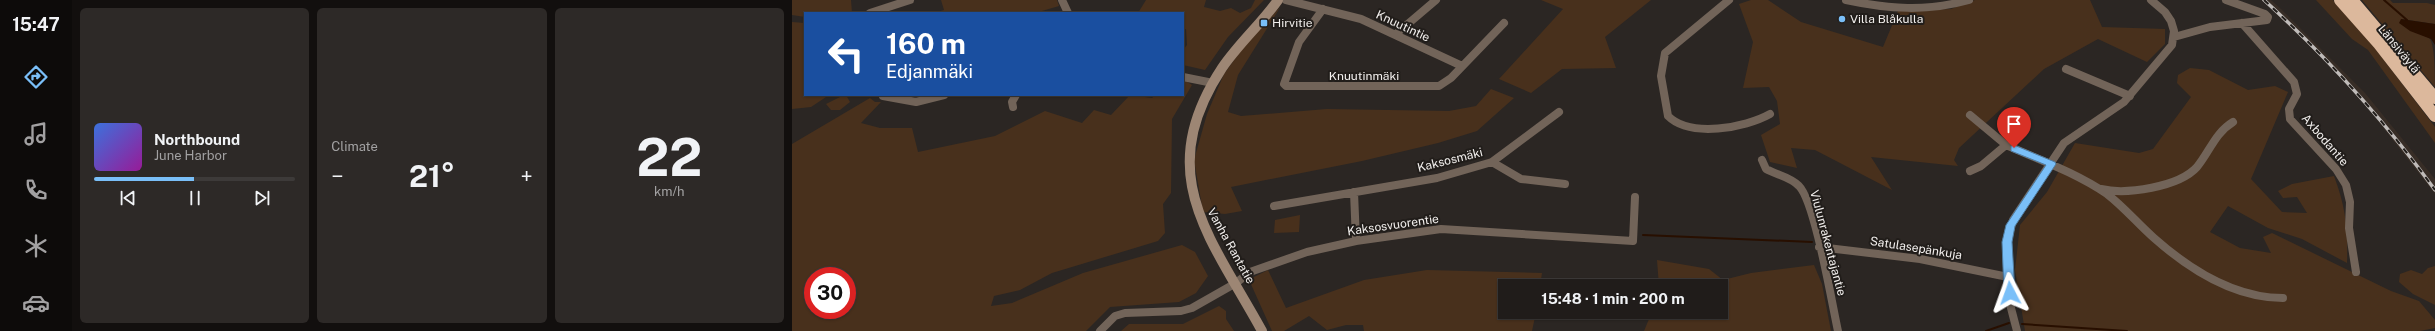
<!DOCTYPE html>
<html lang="en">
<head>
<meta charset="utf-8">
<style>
	:root { --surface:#201c1a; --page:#2d2927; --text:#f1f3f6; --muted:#a2a1a2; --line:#3d3a39; --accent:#7abff8 }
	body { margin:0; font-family:"Public Sans",sans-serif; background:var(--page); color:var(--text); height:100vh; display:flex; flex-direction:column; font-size:15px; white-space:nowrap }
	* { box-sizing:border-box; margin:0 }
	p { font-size:13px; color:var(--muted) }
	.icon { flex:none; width:22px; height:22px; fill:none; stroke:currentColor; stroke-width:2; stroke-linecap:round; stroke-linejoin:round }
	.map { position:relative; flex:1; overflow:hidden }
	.details { display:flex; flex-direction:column; gap:8px; padding:8px; background:#120f0e; width:720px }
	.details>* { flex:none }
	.banner { position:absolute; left:12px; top:12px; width:380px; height:84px; border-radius:0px; box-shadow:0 1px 3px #0004,0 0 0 1px var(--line); background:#1a4fa0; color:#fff; overflow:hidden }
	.speed { position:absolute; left:12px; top:267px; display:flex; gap:8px; font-size:20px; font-weight:700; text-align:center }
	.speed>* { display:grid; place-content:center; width:52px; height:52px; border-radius:50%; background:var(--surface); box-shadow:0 1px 3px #0004,0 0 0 1px var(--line); line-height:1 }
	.speed .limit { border:6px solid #d22; background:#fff; color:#111 }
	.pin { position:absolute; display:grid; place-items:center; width:34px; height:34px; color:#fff; margin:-41px -17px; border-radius:50% 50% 50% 0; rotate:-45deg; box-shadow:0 0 4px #0007 }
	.pin .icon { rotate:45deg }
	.me { position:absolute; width:44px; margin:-22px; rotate:356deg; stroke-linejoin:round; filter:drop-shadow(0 0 3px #0008) }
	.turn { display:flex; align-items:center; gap:14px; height:84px; padding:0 16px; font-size:18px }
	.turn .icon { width:52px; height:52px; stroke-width:2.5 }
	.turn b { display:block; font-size:28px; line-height:34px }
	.big { font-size:30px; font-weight:700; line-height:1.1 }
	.details .widget { flex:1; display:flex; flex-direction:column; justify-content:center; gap:6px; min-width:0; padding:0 14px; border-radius:6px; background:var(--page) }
	.details .dial { align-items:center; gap:0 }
	.dial b { font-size:52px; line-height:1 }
	.song { display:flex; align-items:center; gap:12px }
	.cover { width:48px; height:48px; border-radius:6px; background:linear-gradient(135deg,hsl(220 70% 55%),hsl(300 70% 35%)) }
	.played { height:4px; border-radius:2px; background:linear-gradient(90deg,var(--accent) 50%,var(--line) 50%) }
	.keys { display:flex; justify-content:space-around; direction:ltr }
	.heat { display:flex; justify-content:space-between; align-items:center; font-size:22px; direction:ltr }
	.details .tiles { flex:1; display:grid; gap:8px; grid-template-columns:repeat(3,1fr) }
	.trip { position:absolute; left:706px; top:279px; width:230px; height:40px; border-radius:0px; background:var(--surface); box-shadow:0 1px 3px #0004,0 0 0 1px var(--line); font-weight:700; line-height:40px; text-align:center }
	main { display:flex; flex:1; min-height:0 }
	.menu { display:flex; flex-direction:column; width:72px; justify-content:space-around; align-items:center; background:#0d0b0a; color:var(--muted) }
	.menu .icon { width:28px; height:28px }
	.menu .active { color:var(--accent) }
	.menu b { font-size:18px; color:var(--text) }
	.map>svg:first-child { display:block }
	.built { fill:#372d26 }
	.green { fill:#48301c; fill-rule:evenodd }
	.water { fill:#280f00 }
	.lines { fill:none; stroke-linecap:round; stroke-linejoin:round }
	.stream { stroke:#280f00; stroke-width:2 }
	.minor { stroke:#726459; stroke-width:8 }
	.secondary { stroke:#9d8674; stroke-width:10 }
	.motorway { stroke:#dcb89c; stroke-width:12 }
	.rail-casing { stroke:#bfbbb9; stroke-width:3.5 }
	.rail { stroke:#211d1a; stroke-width:2; stroke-dasharray:6; stroke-linecap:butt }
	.route { fill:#7abff8; stroke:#4f7ca1 }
	.poi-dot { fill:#7abff8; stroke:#211d1a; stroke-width:1.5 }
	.labels { text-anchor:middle; stroke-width:4; stroke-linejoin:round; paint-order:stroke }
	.poi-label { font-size:12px; fill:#f2efed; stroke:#211d1a; text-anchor:start }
	.street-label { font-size:12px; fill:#f2efed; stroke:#211d1a }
</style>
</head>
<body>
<main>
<nav class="menu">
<b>15:47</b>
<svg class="icon active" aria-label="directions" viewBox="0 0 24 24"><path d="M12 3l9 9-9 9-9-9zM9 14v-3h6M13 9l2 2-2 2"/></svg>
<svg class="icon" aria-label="music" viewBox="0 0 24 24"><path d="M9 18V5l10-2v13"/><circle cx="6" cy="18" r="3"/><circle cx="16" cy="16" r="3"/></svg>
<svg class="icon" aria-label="phone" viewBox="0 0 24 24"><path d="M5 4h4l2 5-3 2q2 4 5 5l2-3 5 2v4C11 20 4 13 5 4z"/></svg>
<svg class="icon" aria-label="climate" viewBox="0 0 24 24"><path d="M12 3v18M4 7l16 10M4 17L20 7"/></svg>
<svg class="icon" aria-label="car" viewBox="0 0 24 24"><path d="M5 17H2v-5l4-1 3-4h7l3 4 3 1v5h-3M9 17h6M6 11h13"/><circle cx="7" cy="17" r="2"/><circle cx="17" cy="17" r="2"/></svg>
</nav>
<section class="details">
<div class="tiles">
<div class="widget">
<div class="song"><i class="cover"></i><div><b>Northbound</b><p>June Harbor</p></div></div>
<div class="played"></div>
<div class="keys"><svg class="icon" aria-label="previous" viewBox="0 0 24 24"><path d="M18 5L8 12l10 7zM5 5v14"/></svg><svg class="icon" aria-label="pause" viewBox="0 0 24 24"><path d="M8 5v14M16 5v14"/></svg><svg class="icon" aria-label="next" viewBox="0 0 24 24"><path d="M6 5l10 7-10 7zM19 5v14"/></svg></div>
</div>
<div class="widget"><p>Climate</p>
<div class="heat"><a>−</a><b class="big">21°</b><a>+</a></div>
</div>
<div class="widget dial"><b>22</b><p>km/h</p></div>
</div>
</section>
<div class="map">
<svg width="1643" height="331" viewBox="0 0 1643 331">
	<rect width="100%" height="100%" fill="#2b2623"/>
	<!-- built -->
	<path class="built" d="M1470,0H1479L1489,9L1573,93L1643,179V194L1575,107L1533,61Z"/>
	<!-- green -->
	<path class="green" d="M0,0H59L60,13H13V17L0,15Z
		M149,0H265L267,6L243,13H142L152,10Z
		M354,0H414L412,7L428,11L439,8L448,13L459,8L463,0H472L436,37L413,70L391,65V50L395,45L394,29L391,30V13H346Z
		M749,0H859L813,37L824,68L770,69L739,93L707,79L771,9Z
		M959,0H976L1009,22L1091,47L1106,11L1159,9L1183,0H1298L1310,27L1373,29V44L1355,62L1306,39L1252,69L1167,148L1162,160L1166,166L1079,157L1100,190L1023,150L999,148L1005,168L978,162L969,135L988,124L985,101L977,87L951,88L961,42L947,4Z
		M1524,0H1541L1576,39L1643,127V143L1576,50L1560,39Z
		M1570,0H1598L1601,3H1635L1643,5V24L1609,19C1620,34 1623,31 1637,38C1643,43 1643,76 1643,87Z
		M489,6L446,75L436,112L449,116L535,109L657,111L684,106L699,89L722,98L685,131L646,143L570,161L439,187L450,211L433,214L411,212L402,160L415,114L432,74L453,45Z
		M0,22L13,23V95H37L19,107L0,109Z
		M1398,68L1417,70L1456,90L1483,86L1496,92L1459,179L1490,212L1515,213L1505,197L1491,198L1486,191L1500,184L1542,176C1554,208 1556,229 1555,263L1510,239L1476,228L1436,206L1418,232L1448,248L1479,253L1471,237L1480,233L1599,291L1627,301L1643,320V328L1628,331H1233L1223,270L1228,225L1255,192L1283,143L1347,153L1361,149L1399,97L1385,83L1386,75Z
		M391,79L400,85L380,119L379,193L371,204L373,233L366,241L260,273L228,290L202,296L199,306L220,303L291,273L390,245L403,252L416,276L404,293L387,302L318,307L294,331H0V144L78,98L83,102H89L69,123L88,128H120L126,152L203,136L253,111L290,123L302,110L319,115L338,95L360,98L363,95H391ZM21,276H55V310H21Z
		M52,95H54L58,102L48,110H39L34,104Z
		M508,215L507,232L482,233L483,220Z
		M865,260L917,269L931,280L959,273L1022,265L1030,284L1039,331H852L860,312H929V286H867Z
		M1643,266V305L1621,294L1607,282L1608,274L1619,270L1630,274L1636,268Z
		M476,270L494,308L572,280L635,270L750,273L748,286H713V312H744L740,331H572L571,325H554L535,330L517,316L492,331H480L458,282L460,278Z
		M427,306L434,311V319L442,331H329L337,324H391Z"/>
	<!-- water -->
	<path class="water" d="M1609,19L1643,24V45L1639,39L1618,31L1607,23Z"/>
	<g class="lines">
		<!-- stream -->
		<path class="stream" d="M1592,0L1615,20
			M851,235L1020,242
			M1230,324L1335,331
			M1194,331L1217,323"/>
		<!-- minor -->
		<path class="minor" d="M270,0L276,13
			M494,0L569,19L670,66
			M937,0L873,53L869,76L876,116C898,138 953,128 978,114
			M1054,0C1096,9 1135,12 1177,0
			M531,9L507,42L492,84L494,86H647L659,78L712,23
			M78,13L118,0
			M1450,23L1502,82L1505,94L1497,109L1498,119L1544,169L1554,185L1558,202L1557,228L1564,272
			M604,34L644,0
			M1382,37L1418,27L1475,20L1476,17L1473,14L1434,0
			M1274,69L1338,96
			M391,77L421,83
			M91,96L124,102L152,95
			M221,107L220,102L224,95
			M1178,115L1214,145
			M970,160L974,169C985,175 999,177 1007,186C1023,202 1040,304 1046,331
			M700,162L729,179L773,184
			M1178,171L1189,166L1214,145C1248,160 1284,173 1315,194C1332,207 1346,224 1362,238C1397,269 1443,298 1491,298
			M1309,189C1334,195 1387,187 1405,167C1418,151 1423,133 1441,122
			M562,192L564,241
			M482,206L645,178L700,162L767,112
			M1027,247L1128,259L1216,277
			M308,331L323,316L333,313L389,311L400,308L444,283L458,272L515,252L564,241L649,229L841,241L843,197
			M1225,331L1219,308L1216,277L1215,242L1221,220L1272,143L1332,102L1380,45L1382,31L1379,21L1373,12L1359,0"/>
		<!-- secondary -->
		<path class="secondary" d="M470,331C418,236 360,175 430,68C447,43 469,24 486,0"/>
		<!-- motorway -->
		<path class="motorway" d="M1548,0L1587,44L1643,116
			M1560,0L1643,98"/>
		<!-- rail casing -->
		<g class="rail-casing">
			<path id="rail" d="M1472,0C1536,58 1592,120 1643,190"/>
		</g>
		<!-- rail -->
		<use href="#rail" class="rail"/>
	</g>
	<!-- route -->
	<path class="route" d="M1222,145L1263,162L1264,164L1223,226L1220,242L1223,293L1218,297L1212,293L1210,242L1214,225L1254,165L1219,151V146Z"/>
	<!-- markers -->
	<g class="poi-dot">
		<circle cx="1050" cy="19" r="4"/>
		<rect x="468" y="19" width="8" height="8" rx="2"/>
	</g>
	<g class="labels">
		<!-- poi labels -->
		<g class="poi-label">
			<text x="1058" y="23">Villa Blåkulla</text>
			<text x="480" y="27">Hirvitie</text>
		</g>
		<!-- street labels -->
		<g class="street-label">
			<text transform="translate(611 26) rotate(25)" y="4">Knuutintie</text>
			<text transform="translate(1607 49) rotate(51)" y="4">Länsiväylä</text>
			<text x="572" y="80">Knuutinmäki</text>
			<text transform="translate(1533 140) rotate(49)" y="4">Axbodantie</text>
			<text transform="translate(658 160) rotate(-14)" y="4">Kaksosmäki</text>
			<text transform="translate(601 225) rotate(-8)" y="4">Kaksosvuorentie</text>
			<text transform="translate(1036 243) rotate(75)" y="4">Viulunrakentajantie</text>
			<text transform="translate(439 246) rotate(61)" y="4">Vanha Rantatie</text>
			<text transform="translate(1124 248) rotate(9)" y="4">Satulasepänkuja</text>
		</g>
	</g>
</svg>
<div class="speed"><div class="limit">30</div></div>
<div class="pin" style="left:1222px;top:148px;background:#d93025"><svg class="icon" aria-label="arrive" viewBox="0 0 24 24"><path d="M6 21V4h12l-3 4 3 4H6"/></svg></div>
<svg class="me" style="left:1218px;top:293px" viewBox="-20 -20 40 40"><path d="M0-17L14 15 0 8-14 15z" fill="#7abff8" stroke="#fff" stroke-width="4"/></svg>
<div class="trip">15:48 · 1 min · 200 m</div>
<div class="banner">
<div class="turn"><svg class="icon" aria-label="left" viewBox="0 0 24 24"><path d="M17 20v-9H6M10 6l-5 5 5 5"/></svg><div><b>160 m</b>Edjanmäki</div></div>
</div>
</div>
</main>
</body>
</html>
